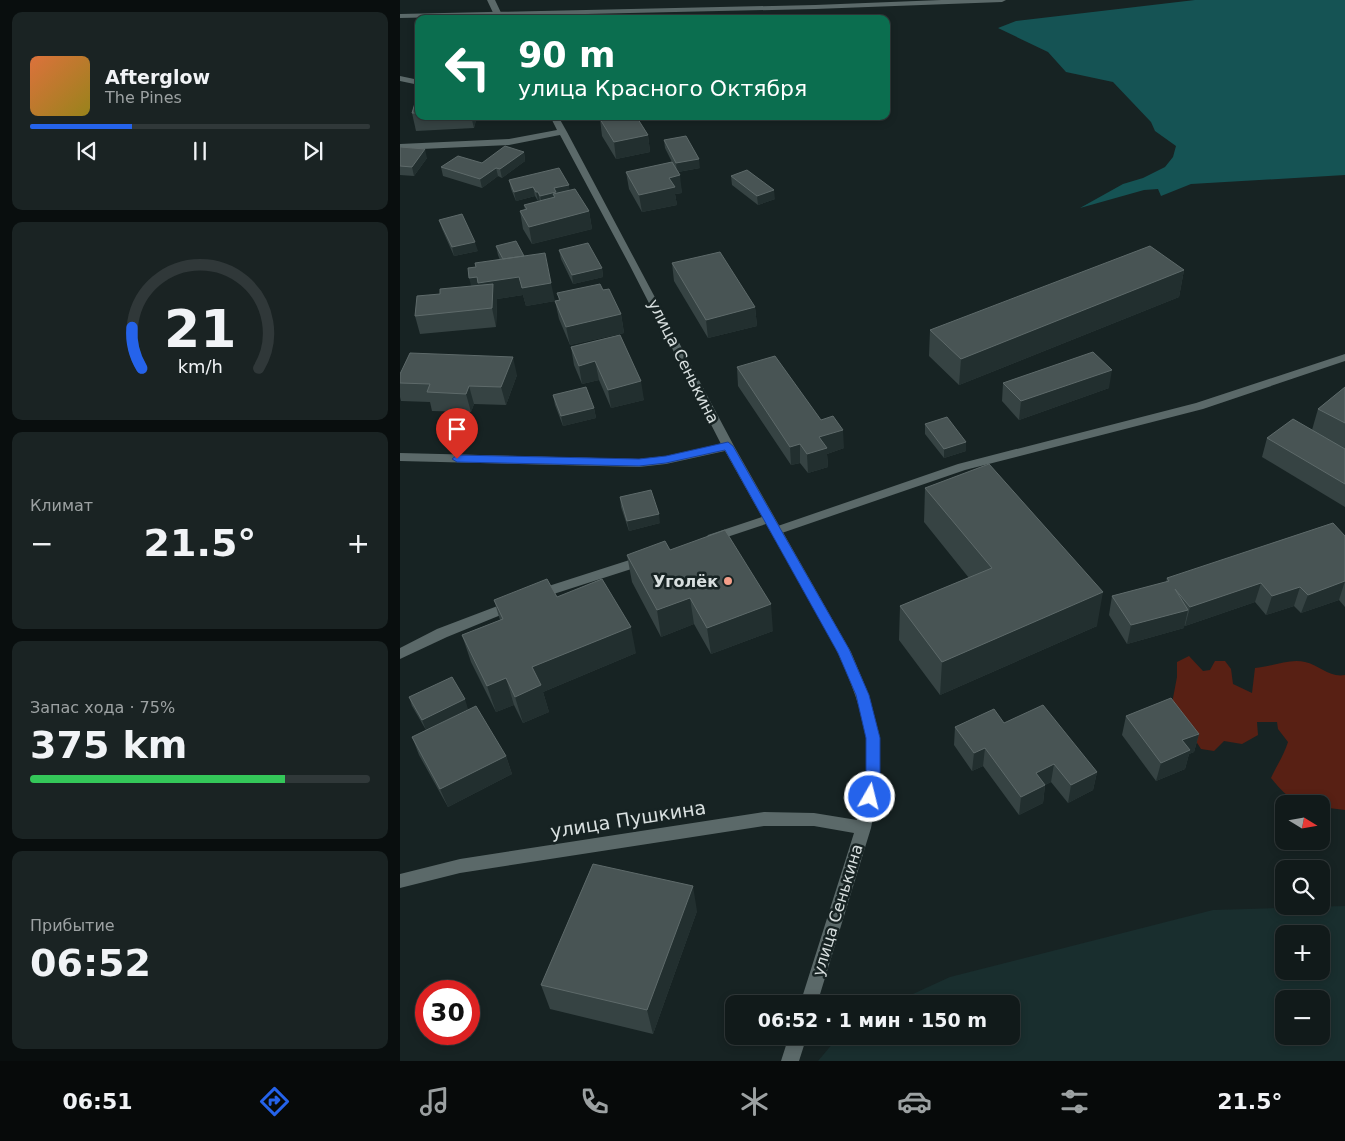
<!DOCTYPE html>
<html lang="ru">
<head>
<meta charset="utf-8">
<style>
	:root { --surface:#111a1a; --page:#1a2323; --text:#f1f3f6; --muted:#9ca1a2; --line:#303839; --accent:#2563eb }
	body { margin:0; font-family:"DejaVu Sans",sans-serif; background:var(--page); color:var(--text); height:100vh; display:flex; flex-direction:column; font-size:19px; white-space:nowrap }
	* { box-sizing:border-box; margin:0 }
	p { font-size:16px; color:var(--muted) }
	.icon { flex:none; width:28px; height:28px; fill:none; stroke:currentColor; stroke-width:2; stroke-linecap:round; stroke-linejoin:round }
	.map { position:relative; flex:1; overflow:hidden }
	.side { display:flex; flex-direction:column; gap:12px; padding:12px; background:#090e0e; width:400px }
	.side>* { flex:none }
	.top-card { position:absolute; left:15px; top:15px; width:475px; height:105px; border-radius:10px; box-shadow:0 2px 8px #0003,0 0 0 1px var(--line); background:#0b6e4f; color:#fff; overflow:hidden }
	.needle { width:32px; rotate:101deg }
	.buttons { position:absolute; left:875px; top:795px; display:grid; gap:10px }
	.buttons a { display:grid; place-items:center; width:55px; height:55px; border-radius:10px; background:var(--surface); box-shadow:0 2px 8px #0003,0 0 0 1px var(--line); font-size:25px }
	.speed { position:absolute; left:15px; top:980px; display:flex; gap:10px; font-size:25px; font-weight:700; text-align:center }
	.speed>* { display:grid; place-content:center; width:65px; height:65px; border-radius:50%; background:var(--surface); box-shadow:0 2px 8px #0003,0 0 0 1px var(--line); line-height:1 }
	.speed .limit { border:8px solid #d22; background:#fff; color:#111 }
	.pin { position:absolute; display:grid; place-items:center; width:42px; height:42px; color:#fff; margin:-51px -21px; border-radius:50% 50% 50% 0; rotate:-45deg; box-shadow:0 0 5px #0007 }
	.pin .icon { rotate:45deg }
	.me { position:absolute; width:55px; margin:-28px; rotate:8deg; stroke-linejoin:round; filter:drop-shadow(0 0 4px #0008) }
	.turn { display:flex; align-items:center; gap:18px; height:105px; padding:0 20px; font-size:22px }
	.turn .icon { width:65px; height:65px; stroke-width:2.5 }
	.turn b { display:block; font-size:35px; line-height:42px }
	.big { font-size:38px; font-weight:700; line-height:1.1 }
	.side .widget { flex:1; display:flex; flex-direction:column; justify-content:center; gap:8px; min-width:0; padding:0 18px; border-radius:10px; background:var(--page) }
	.side .dial { align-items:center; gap:0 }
	.dial svg { height:130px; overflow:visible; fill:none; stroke:var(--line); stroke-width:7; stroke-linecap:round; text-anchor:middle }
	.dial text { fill:var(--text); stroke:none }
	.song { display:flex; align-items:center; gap:15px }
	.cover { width:60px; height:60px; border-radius:8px; background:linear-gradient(135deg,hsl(20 70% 55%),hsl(50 70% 35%)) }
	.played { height:5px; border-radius:2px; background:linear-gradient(90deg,var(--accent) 30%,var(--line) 30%) }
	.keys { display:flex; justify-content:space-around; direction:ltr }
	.heat { display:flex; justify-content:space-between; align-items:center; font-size:28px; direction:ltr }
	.charge { height:8px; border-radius:4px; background:linear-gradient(90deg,#34c759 75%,var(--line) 0) }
	.trip { position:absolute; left:325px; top:995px; width:295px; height:50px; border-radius:10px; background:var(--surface); box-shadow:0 2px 8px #0003,0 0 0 1px var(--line); font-weight:700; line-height:50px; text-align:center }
	.tabs { display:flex; height:80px; justify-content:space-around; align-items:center; background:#070a0a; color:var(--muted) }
	.tabs .icon { width:35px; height:35px }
	.tabs .selected { color:var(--accent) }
	.tabs b { font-size:22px; color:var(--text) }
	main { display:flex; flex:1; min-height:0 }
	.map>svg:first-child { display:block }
	.built { fill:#192e2e; fill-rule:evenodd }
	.green { fill:#582014 }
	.water { fill:#155354 }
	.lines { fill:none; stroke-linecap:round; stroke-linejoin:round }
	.service { fill:#5b6969; fill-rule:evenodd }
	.minor { fill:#5b6969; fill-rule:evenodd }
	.tertiary { fill:#5b6969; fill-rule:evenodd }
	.wall { fill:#364343 }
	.shaded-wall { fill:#222f2f }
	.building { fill:#485454; stroke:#5e6a6a }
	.route { fill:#2563eb; stroke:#184099 }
	.poi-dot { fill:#f49e89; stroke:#172323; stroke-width:2 }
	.labels { text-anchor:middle; stroke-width:5; stroke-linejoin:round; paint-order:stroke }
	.street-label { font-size:16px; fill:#d9e0e0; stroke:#172323 }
	.poi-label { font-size:16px; font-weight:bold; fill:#d9e0e0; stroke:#172323; text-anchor:end }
	.near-street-label { font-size:19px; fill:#d9e0e0; stroke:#172323 }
</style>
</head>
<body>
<main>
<section class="side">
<div class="widget">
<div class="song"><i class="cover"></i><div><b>Afterglow</b><p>The Pines</p></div></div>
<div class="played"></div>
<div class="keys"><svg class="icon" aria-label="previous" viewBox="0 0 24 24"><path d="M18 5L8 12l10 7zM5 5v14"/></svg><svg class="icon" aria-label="pause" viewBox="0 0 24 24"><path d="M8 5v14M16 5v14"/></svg><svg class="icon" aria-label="next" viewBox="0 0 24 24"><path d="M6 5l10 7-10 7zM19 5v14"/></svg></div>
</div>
<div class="widget dial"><svg viewBox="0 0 100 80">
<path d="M14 69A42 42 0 1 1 86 69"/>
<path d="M14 69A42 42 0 0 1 8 44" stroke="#2563eb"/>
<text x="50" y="56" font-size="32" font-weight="700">21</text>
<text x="50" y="72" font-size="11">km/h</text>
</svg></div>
<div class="widget"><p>Климат</p>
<div class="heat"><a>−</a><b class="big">21.5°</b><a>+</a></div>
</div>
<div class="widget"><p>Запас хода · 75%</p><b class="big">375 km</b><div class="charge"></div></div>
<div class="widget"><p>Прибытие</p><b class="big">06:52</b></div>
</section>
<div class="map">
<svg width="945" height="1061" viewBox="0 0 945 1061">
	<rect width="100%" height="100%" fill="#172323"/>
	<!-- built -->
	<path class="built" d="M945,906V1061H418L439,1036H611V1004H491L550,977L813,910ZM884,934H921V971H884ZM884,999H921V1036H884Z"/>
	<!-- green -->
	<path class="green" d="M789,656L803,671L810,670L815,661H825L831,669L833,684L852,693L855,668C871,667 890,658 905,662C919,665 930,678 945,675V810L921,807V804H911L909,802C893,805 881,790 871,778C877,765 884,755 888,742L878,729L877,722H857L858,735L842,744L824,741L814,751L801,749L792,735L770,714L777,677V662Z"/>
	<!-- water -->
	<path class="water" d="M795,0H945V175L791,184L761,196L758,189L744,190L680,208L723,184L743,178L765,167L773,157L776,146L755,131L751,122L713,82L666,72L648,52L598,28L616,21Z"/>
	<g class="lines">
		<!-- service -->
		<path class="service" d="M945,354V361L803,409L565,470L376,535L370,531L372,528L558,464L796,403Z"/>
		<!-- minor -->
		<path class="minor" d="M87,0H95L104,19H96Z
			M0,76L19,80V85L0,81Z
			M150,116H158L167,132L334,446L451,652L469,695L480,738V781L471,828L417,1004H400L454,833L414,826H364L60,873L0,888V874L60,859L364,812L414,813L457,820C463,793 470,765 466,737C455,666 401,587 366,524L312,542L308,541L306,538L308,535L362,517L325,451L266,464L239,467L0,461V453L239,459L266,456L321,444L229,264L160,135L109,145L0,150V144L109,139L157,130Z
			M245,555L250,557L251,560L250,563L138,599L133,597L131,594L133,591Z
			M113,600L118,602L120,605L118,608L47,637L0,659V648L37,629Z
			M389,1036H407L399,1061H381Z"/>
		<!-- tertiary -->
		<path class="tertiary" d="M541,0H606L602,2L415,9L0,18V14L415,5Z"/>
	</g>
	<!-- wall -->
	<path class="wall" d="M19,100V116H77L74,128L16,131L12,113Z
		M200,119L248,135L250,152L216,159L202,136Z
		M264,140L300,168L278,172L282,193L275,194L277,205L242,212L229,189L226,172L272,162L265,148Z
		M0,147L27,158L14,176L0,175Z
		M124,152L125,161L102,178L98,176L82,188L43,176L41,167L82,163Z
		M331,176L375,199L358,205L332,185Z
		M109,180L169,190L189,211L192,229L132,244L123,229L120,211L125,210L124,205L140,201H138L135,196L116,201L111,189Z
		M39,220L78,251L54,256L42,229Z
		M96,246L124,256L155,301L126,306L123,295L97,299V303L96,327L20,334L15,316L40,294L71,286L76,267L100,260L98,255Z
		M159,250L202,268L203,277L173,284L161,259Z
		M272,263L355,307L357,326L308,338L274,281Z
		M784,270L779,297L559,385L529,356L530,330Z
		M203,290L221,314L224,333L170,345L159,319L155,301L159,300L157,293Z
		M220,335L244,400L211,408L199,380L182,384L174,365L171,347Z
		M337,367L421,420L444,448L427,454L428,467L408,473L400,463L391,465L338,386Z
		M0,374L117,375L106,405L74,404L71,412L32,411L30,402L1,401L0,397Z
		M603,383L709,388L619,420L602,401Z
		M945,387V507L862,457L867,438L912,430L918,409Z
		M153,395L194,408L196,418L163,426L155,405Z
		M525,424L566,442V451L544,458L525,434Z
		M525,488L697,626L540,695L499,640L500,606L569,578L524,522Z
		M220,497L260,523L229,531L221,507Z
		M945,536V607L939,600L901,613L894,606L866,615L855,602L785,626L784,625V628L727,644L709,615L712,596L766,582L767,578Z
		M227,555L373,631L311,654L294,624L261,637L232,582Z
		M157,597L236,653L143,692L149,712L123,723L114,705L96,712L71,662L62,635L100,620L94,600Z
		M9,697L68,709L26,730L12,706Z
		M726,716L799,734L794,752L789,754L785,769L756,781L722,735Z
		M604,723L697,772L693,790L668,803L651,782L645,785L643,803L619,815L583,766L572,771L554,745L555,727Z
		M12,737L106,756L112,774L48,807L19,755Z
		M297,911L253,1034L150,1009L141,985Z"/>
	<!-- shaded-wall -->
	<path class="shaded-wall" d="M71,116H77L74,128Z
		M248,135L250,152L216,159L214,142Z
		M25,149L27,158L14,176L12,167Z
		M124,152L125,161L102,178L100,169Z
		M299,159L300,168L277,172L276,163Z
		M96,168L98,176L82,188L80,179Z
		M280,175L282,193L275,194L277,205L242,212L239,195L269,178Z
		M169,185L170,194L155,197L153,194L155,202L142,205L140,196L154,188Z
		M133,187L135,196L116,201L114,192Z
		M374,190L375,199L358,205L357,196Z
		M136,192H138L140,201H138Z
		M189,211L192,229L132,244L129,227Z
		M75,242L78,251L54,256L52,247Z
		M202,268L203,277L173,284L172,275Z
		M784,270L779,297L559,385L561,359Z
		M77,277H119L151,283L155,301L126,306L123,295L97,299V303L96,327L92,308L74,296L69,278Z
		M355,307L357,326L308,338L306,320Z
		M221,314L224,333L170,345L166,327Z
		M113,357L117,375L106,405L101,387Z
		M195,361L199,380L182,384L179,366Z
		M712,370L709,388L619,420L621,401Z
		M241,381L244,400L211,408L208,390Z
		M69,386L74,404L71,412L66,394Z
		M194,408L196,418L163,426L161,416Z
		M443,430L444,448L427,454L428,467L408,473L407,454L419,437Z
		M566,442V451L544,458V449Z
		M400,444V463L391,465L390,447Z
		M259,514L260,523L229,531L227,521Z
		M945,581L939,600L901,613L908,595Z
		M861,583L855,602L785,626L790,607Z
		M900,587L894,606L866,615L872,596Z
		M703,592L697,626L540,695L542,662Z
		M290,598L294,624L261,637L257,610Z
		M371,604L373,631L311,654L307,628Z
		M788,610L784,628L727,644L731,625Z
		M231,627L236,653L143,692L149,712L123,723L115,697L132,667Z
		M106,678L114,705L96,712L87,686Z
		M65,699L68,709L26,730L22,720Z
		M799,734L794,752L789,754L785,769L756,781L761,763L782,740Z
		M585,748L583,766L572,771L574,753Z
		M106,756L112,774L48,807L40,789Z
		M654,764L651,782L645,785L643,803L619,815L621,797L636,773Z
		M697,772L693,790L668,803L671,785Z
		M293,886L297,911L253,1034L247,1010Z"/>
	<!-- building -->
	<path class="building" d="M16,100H19V113H12Z
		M214,116H236L248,135L214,142L200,119Z
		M286,136L299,159L276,163L264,140Z
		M105,146L124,152L100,169L96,168L80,179L41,167L58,156L82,163Z
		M0,147L25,149L12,167L0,166Z
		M272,162L280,175L269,178L275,187L239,195L226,172Z
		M159,168L169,185L154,188L156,192L140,196L138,192H136L133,187L114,192L109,180Z
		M347,170L374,190L357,196L331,176Z
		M175,189L189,211L129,227L120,211L127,209L124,205L155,197L153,194Z
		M62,214L75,242L52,247L39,220Z
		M116,241L124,256L103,259L96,246Z
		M188,243L202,268L172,275L159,250Z
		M750,246L784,270L561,359L530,330Z
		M320,252L355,307L306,320L272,263Z
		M145,253L151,283L122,288L119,277L78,283L77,277L69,278L68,268L76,267L75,263Z
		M93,284L92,308L15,316L17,296L40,294V289Z
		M200,284L203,290L209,289L221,314L166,327L155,301L160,300L157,293Z
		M220,335L241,381L208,390L195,361L179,366L171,347Z
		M693,352L712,370L621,401L603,383Z
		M10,353L113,357L101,387L69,386L66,394L27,392L30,384L0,383V374Z
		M375,356L421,420L433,416L443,430L419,437L427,448L407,454L400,444L390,447L337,367Z
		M186,387L194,408L161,416L153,395Z
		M945,387V423L918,409Z
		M547,417L566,442L544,449L525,424Z
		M893,419L945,449V484L867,438Z
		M589,464L703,592L542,662L500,606L592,568L525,488Z
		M251,490L259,514L227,521L220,497Z
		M933,523L945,536V581L908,595L900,587L872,596L861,583L790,607L775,589L788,610L731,625L712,596L769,581L767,578Z
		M325,530L371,604L307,628L290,598L257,610L227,555L265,541L270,550Z
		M147,579L157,597L202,579L231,627L132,667L141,685L115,697L106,678L87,686L62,635L103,619L94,600Z
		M52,677L65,699L22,720L9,697Z
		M771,698L799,734L782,740L790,750L761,763L726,716Z
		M643,705L697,772L671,785L654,764L636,773L645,785L621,797L585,748L574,753L555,727L594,709L604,723Z
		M76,706L106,756L40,789L12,737Z
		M193,864L293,886L247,1010L141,985Z"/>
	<!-- route -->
	<path class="route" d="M328,442L333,446L449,649L469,695L480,738V781L474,801L470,802L465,801L463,797L466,781V738L456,695L438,653L325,450L266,463L239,466L57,462L52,459L57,455L239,459L266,456Z"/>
	<!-- markers -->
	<circle class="poi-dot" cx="328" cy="581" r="5"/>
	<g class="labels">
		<!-- street labels -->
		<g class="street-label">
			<text transform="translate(284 361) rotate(63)" y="6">улица Сенькина</text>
			<text transform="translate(437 910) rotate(-73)" y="6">улица Сенькина</text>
		</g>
		<!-- poi labels -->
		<g class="poi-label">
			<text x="318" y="587">Уголёк</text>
		</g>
		<!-- near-street labels -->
		<g class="near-street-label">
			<text transform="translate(228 819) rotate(-9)" y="7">улица Пушкина</text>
		</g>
	</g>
</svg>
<div class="buttons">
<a><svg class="needle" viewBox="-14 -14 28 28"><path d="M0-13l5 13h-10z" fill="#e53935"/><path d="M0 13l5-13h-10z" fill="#9ca1a2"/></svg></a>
<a><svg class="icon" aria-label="search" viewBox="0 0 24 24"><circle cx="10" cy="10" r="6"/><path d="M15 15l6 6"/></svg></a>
<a>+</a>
<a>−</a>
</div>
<div class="speed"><div class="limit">30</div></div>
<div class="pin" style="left:57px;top:459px;background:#d93025"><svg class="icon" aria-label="arrive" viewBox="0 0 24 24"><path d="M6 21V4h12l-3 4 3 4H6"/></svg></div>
<svg class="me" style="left:470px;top:797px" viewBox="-20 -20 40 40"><circle r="17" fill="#2563eb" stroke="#fff" stroke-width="3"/><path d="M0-11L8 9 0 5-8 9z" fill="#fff"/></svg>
<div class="trip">06:52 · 1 мин · 150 m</div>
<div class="top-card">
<div class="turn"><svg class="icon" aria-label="left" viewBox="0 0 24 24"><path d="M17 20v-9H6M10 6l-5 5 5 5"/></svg><div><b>90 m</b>улица Красного Октября</div></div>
</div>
</div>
</main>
<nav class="tabs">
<b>06:51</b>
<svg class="icon selected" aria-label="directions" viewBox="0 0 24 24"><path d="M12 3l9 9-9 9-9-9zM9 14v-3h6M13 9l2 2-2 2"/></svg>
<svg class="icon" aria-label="music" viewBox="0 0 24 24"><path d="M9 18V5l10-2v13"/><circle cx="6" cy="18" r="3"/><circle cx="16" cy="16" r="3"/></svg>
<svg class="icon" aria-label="phone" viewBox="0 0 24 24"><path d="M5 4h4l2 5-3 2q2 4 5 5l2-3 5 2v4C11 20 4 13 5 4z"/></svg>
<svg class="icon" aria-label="climate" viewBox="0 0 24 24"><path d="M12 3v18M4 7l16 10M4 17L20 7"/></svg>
<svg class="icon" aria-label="car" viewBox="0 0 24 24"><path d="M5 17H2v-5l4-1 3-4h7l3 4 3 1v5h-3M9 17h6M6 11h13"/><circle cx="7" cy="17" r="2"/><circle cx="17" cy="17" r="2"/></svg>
<svg class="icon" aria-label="filters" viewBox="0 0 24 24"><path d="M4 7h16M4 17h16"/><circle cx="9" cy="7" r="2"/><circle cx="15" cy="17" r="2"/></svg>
<b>21.5°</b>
</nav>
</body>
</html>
